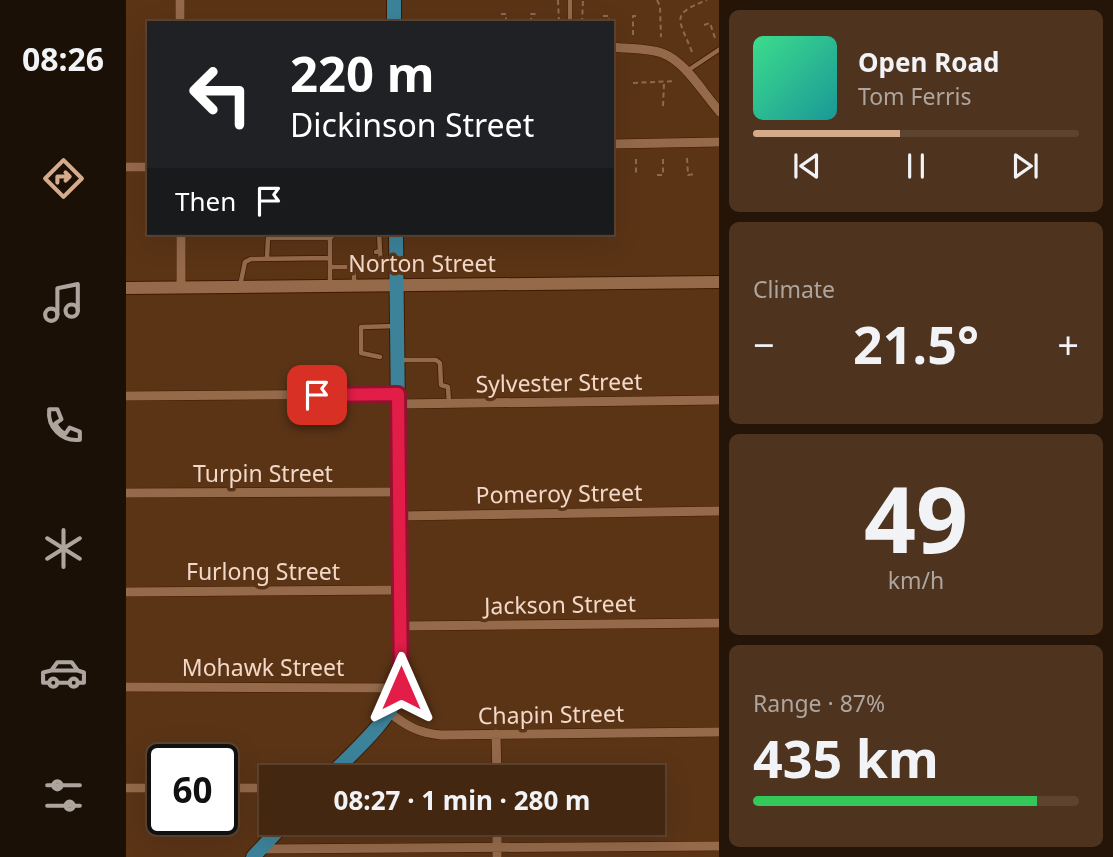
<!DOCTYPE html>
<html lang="en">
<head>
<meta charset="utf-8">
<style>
	:root { --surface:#442710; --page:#4e331e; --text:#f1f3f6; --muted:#afa59f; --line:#5c4430; --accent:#d6ab8b }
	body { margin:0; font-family:"Noto Sans",sans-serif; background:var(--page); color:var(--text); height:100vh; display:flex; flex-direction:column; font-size:26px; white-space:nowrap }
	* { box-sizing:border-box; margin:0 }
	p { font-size:23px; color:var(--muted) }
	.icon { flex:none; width:38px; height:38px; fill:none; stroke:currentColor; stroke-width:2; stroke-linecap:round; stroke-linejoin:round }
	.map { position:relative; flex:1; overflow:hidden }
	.panel { display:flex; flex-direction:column; gap:10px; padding:10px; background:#251509; width:394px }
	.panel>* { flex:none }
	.guide { position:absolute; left:21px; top:21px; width:467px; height:214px; border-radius:0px; box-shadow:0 7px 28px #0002,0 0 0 2px var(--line); background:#202124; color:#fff; overflow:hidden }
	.speed { position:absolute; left:21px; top:744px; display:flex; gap:14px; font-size:35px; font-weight:700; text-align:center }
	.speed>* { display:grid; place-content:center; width:91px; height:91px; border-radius:50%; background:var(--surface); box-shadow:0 7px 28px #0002,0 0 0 2px var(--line); line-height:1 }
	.speed .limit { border:4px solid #111; border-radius:10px; background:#fff; color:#111 }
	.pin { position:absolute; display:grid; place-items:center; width:60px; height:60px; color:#fff; margin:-30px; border-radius:14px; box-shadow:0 4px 10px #0006 }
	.me { position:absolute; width:77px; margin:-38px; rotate:0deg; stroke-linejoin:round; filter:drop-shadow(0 0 5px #0008) }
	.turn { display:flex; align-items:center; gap:24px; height:147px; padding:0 28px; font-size:32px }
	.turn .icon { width:91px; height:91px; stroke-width:2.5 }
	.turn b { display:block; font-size:49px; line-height:60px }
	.then { display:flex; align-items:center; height:66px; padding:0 28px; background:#0003; gap:14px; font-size:26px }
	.big { font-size:52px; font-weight:700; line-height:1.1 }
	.panel .widget { flex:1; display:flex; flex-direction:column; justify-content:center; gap:10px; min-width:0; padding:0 24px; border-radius:10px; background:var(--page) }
	.panel .dial { align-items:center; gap:0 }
	.dial b { font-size:91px; line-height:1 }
	.song { display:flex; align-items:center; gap:21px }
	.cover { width:84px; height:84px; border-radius:10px; background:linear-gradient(135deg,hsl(150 70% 55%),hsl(180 70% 35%)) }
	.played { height:7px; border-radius:4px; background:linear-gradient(90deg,var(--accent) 45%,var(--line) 45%) }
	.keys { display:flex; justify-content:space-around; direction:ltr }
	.heat { display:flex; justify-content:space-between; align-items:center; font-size:38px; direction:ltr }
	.charge { height:10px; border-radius:5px; background:linear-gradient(90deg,#34c759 87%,var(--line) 0) }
	.trip { position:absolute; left:133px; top:765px; width:406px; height:70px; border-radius:0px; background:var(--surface); box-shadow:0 7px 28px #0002,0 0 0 2px var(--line); font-weight:700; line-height:70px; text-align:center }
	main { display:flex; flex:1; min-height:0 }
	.tabs { display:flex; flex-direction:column; width:126px; justify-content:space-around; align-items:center; background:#1b1006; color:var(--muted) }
	.tabs .icon { width:49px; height:49px }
	.tabs .selected { color:var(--accent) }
	.tabs b { font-size:32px; color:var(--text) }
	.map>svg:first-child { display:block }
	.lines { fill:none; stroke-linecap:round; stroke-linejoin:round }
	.service-casing { stroke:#3f1a00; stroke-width:6 }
	.minor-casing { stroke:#3f1a00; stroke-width:10 }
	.secondary-casing { stroke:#3f1a00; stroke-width:14 }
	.primary-casing { stroke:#3f1a00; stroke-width:16 }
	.path { stroke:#8c6a50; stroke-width:2; stroke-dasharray:5 3.5; stroke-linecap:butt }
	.service { stroke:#956a4b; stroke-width:4.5 }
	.minor { stroke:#956a4b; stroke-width:9 }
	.secondary { stroke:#956a4b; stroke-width:12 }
	.primary { stroke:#3c839a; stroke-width:14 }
	.route-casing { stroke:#92132f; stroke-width:18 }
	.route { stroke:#e11d48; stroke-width:12 }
	.labels { text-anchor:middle; stroke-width:7; stroke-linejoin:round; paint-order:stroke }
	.street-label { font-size:23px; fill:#f1d8c8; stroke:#5b3416 }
</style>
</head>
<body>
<main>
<nav class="tabs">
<b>08:26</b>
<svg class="icon selected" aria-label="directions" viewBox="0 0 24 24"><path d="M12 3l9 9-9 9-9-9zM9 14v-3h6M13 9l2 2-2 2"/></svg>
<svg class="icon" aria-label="music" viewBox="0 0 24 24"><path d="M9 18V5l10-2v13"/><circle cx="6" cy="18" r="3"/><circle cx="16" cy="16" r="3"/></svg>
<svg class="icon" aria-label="phone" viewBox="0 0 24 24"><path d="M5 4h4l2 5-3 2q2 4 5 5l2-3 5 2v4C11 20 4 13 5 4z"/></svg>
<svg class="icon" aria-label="climate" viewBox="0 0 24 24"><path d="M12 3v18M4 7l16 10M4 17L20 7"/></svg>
<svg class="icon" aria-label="car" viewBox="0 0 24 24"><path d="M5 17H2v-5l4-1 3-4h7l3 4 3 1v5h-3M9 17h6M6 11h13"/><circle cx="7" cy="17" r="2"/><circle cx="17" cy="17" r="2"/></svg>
<svg class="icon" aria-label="filters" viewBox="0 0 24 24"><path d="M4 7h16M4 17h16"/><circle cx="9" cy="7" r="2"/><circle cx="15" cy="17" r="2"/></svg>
</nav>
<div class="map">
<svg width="594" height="857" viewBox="0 0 594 857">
	<rect width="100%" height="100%" fill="#5b3416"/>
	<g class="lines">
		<!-- service casing -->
		<g class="service-casing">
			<path id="service" d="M444,0V23
				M561,71L594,49
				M250,252L254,251L253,233
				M141,258L142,238H204
				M204,258V238L210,233
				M205,267H235L239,263
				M228,267V283
				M235,267L246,270L255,262L254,251
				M114,286L119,262L125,259L204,258V285
				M254,357L235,353V327L270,326
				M273,360H310L314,363L315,385L322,387L323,404"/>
		</g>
		<!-- minor casing -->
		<g class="minor-casing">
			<path id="minor" d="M54,0V23
				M486,47C502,49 521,48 536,53C560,62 577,93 594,112
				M486,144L594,142
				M0,167H23
				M55,233V287
				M0,396L272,394
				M273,404L594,400
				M0,493L273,492
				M273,516L594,511
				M0,592L274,590
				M274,626L594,623
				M0,687L275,688
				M263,712C280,726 293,733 315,735L594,732
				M370,734L371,777
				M0,788H37
				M96,788H145
				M371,822V857
				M135,849L594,846"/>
		</g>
		<!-- secondary casing -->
		<g class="secondary-casing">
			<path id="secondary" d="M0,288L594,282"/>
		</g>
		<!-- primary casing -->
		<g class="primary-casing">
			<path id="primary" d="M268,0V23
				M203,777C227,752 264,721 275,688L270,233
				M127,857L160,822"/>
		</g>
		<!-- path -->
		<path class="path" d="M432,0L433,23
			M531,0L534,6L535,37
			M375,14H380V23
			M477,16H483V23
			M405,23V14H411
			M456,23L457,0
			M578,25L584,23L589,38
			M507,35V16H513
			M566,52C553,18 543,15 581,0
			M507,83L549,81
			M537,106L538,83
			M561,158L562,175L568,174
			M510,159V175
			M531,175H537V159
			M486,192L489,187V159"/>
		<!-- service -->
		<use href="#service" class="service"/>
		<!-- minor -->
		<use href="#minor" class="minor"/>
		<!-- secondary -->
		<use href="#secondary" class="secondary"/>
		<!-- primary -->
		<use href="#primary" class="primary"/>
	</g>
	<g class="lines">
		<!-- route casing -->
		<g class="route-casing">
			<path id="route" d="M191,395L272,394L275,688"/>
		</g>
		<!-- route -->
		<use href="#route" class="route"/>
	</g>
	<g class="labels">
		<!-- street labels -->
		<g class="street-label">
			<text x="296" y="272">Norton Street</text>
			<text transform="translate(433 383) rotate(-1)" y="8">Sylvester Street</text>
			<text x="137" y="482">Turpin Street</text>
			<text transform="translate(433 494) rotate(-1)" y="8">Pomeroy Street</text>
			<text x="137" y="580">Furlong Street</text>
			<text transform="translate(434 605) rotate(-1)" y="8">Jackson Street</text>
			<text x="137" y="676">Mohawk Street</text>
			<text transform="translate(425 715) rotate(-1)" y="8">Chapin Street</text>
		</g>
	</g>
</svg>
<div class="speed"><div class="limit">60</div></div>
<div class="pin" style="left:191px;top:395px;background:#d93025"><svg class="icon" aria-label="arrive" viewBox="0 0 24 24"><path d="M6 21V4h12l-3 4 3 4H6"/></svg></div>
<svg class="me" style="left:275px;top:688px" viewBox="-20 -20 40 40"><path d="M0-17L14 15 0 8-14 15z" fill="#e11d48" stroke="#fff" stroke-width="4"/></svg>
<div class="trip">08:27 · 1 min · 280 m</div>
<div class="guide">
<div class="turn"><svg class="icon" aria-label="left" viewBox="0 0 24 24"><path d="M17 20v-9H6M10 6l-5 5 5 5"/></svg><div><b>220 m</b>Dickinson Street</div></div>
<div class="then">Then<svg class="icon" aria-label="arrive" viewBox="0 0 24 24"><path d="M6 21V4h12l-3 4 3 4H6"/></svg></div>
</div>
</div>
<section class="panel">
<div class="widget">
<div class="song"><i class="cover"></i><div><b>Open Road</b><p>Tom Ferris</p></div></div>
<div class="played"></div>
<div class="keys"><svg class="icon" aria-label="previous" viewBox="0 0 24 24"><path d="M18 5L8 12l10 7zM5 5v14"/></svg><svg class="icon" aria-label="pause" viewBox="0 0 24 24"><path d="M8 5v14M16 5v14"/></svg><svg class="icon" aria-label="next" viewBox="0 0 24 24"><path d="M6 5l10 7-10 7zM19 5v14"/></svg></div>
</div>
<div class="widget"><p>Climate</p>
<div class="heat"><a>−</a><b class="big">21.5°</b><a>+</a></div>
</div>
<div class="widget dial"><b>49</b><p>km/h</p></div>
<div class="widget"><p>Range · 87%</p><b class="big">435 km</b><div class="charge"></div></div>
</section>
</main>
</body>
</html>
